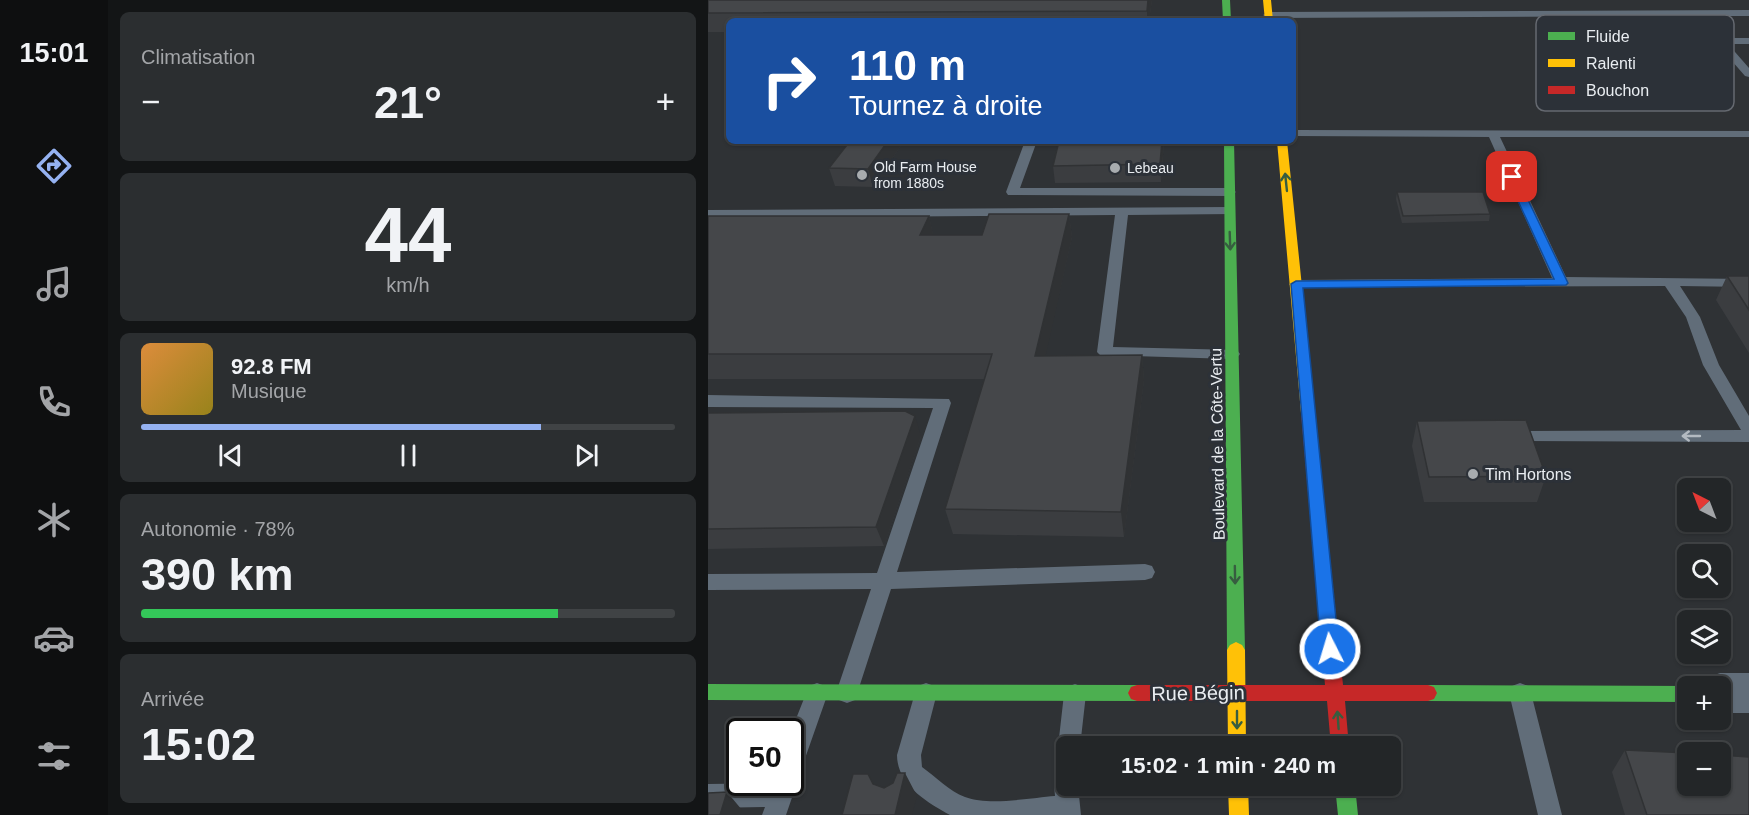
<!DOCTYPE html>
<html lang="fr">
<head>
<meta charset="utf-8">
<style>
	:root { --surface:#232628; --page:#2b2e30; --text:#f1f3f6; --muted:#a3a5a8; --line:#404345; --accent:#95b2f1 }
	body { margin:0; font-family:Arial,sans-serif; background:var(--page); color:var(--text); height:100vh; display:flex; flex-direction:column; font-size:22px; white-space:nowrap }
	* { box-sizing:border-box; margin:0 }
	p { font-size:20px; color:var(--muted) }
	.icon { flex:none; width:33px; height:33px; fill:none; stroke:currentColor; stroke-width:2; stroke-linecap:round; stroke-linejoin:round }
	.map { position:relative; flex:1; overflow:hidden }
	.details { display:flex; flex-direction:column; gap:12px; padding:12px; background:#131516; width:600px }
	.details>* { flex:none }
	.top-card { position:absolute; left:18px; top:18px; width:570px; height:126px; border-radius:9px; box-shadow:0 2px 4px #0004,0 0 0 2px var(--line); background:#1a4fa0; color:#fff; overflow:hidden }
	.needle { width:39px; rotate:318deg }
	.controls { position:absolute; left:969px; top:478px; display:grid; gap:12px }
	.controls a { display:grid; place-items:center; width:54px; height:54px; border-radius:9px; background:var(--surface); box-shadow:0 2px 4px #0004,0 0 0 2px var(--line); font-size:30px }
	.speed { position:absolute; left:18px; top:718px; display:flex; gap:12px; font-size:30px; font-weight:700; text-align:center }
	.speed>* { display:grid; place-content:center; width:78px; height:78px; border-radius:50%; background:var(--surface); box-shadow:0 2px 4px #0004,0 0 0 2px var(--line); line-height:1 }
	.speed .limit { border:3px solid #111; border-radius:9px; background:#fff; color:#111 }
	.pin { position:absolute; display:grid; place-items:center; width:51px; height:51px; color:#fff; margin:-26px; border-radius:12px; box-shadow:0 3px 9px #0006 }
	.me { position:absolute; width:66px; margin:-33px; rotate:355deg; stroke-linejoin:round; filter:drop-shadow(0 0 4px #0008) }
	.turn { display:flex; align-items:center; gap:21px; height:126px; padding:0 24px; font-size:27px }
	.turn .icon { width:78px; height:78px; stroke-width:2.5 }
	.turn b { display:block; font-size:42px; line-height:51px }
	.big { font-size:45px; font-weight:600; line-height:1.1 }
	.details .widget { flex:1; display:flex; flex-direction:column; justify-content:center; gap:9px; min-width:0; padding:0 21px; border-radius:9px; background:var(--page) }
	.details .dial { align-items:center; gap:0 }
	.dial b { font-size:78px; line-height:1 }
	.song { display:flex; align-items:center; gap:18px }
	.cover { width:72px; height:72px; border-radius:9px; background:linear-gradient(135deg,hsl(30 70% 55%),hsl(50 70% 35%)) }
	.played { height:6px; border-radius:3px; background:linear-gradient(90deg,var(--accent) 75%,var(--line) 75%) }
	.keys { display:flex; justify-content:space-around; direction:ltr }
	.heat { display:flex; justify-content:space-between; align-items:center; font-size:33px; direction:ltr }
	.charge { height:9px; border-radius:4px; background:linear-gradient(90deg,#34c759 78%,var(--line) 0) }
	.trip { position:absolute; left:348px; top:736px; width:345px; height:60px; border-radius:9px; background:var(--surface); box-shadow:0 2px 4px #0004,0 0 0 2px var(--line); font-weight:600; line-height:60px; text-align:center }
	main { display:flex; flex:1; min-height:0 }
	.menu { display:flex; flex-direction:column; width:108px; justify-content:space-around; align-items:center; background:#0e0f10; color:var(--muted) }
	.menu .icon { width:42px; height:42px }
	.menu .selected { color:var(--accent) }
	.menu b { font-size:27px; color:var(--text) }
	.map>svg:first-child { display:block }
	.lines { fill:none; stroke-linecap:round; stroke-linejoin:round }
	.lane { fill:#616d79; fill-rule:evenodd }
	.street { fill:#616d79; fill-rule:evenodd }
	.fast { fill:#4caf50; fill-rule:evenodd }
	.slow { fill:#ffc107; fill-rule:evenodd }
	.jam { fill:#c62828; fill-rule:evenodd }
	.wall { fill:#3b3d40 }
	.shaded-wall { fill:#303234 }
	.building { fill:#45474a; stroke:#303234; stroke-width:1.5 }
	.oneway { stroke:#375d40 }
	.oneway2 { stroke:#b3bac1 }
	.route { fill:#1a73e8; stroke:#114b97; stroke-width:1.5 }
	.poi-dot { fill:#a8acaf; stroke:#2c3138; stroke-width:2 }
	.labels { text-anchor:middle; stroke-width:6; stroke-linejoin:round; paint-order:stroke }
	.far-poi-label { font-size:14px; fill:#e9edf1; stroke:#2c3138; text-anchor:start }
	.street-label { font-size:16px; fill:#e9edf1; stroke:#2c3138 }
	.poi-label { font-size:16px; fill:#e9edf1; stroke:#2c3138; text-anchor:start }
	.near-street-label { font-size:20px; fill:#e9edf1; stroke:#2c3138 }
	.key { fill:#2c3138; stroke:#656970; stroke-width:1.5 }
	.key-label { font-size:16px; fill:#e9edf1 }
</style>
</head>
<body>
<main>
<nav class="menu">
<b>15:01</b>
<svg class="icon selected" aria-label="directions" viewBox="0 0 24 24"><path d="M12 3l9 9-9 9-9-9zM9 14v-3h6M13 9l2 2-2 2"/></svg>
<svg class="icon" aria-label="music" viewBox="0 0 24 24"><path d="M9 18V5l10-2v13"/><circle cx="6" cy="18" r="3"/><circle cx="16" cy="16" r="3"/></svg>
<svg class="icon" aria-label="phone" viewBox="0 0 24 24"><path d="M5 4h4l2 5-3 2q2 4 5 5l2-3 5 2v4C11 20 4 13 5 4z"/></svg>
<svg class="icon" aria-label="climate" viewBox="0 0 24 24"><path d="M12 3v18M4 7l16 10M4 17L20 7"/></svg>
<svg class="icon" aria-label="car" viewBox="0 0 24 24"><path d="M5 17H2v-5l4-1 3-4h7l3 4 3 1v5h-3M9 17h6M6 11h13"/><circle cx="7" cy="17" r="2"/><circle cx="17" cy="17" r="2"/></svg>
<svg class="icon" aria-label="filters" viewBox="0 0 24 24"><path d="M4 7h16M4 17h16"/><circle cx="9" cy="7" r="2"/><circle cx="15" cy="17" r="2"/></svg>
</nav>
<section class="details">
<div class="widget"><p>Climatisation</p>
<div class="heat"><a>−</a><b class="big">21°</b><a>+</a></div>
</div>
<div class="widget dial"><b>44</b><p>km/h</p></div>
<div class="widget">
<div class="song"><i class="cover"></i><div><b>92.8 FM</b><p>Musique</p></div></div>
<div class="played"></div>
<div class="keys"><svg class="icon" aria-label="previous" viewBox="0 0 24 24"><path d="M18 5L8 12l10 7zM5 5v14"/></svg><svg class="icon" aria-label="pause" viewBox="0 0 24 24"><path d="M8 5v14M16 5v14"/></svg><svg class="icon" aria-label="next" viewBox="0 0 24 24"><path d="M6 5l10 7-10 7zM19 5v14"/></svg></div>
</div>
<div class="widget"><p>Autonomie · 78%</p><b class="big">390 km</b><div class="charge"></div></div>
<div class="widget"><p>Arrivée</p><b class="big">15:02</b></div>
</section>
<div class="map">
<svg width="1041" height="815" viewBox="0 0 1041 815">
	<rect width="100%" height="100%" fill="#2f3235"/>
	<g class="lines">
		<!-- lane -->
		<path class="lane" d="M1041,10V16H994L1014,38H1041V44H1020L1041,68V77L1037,76L985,16L560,18L555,15L560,12Z
			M585,130L1041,131V137H792L858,277L1041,279V287L972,286L992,317L1011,365L1041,416V442L796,441L793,437L796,433L802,431L1033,430L995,365L978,317L957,286L583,287L581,284L588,280L844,278L781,137L585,136Z
			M317,141H329L312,188H522L528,192L522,196L300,195L298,192Z
			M521,207L526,208L527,211L526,214L420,215L405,347L529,350L532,354L529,358L524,359L392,355L389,352L407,215L0,218V210Z
			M0,395L241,399L243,403L189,572L437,564L444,566L447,572L444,578L437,580L183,589L147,700L139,703L131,700L128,693L163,589L0,590V574L169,573L225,408L0,407Z
			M109,683L117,686L120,693L94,767L90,775L86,777L89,783L78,815H54L57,807L0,808V784L82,783V734L101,686Z
			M218,683L226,686L229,693L213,755L214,767C228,777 241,791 257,797C281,806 322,798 347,796L346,785L350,777L358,773V786H370L373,815H242C218,802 189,784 189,755L207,693L210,686Z
			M812,683L820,686L823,693L854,815H830L801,693L804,686Z
			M367,684L375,687L378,694L372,747H358V757L353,755L350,747L356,694L359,687Z"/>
		<!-- street -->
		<path class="street" d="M1012,673H1041V713H1012V687H993L996,679Z"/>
		<!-- fast -->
		<path class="fast" d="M514,0H522L523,21H515Z
			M516,141H526L537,650L534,655L528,658L522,655L519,650Z
			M0,684L429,685L435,687L438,693L435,699L429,701L0,700Z
			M720,685L980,686L983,687H980V702L720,701L714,699L711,693L714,687Z
			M627,786H647L650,815H630Z"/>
		<!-- slow -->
		<path class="slow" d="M555,0H563L565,21H557Z
			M569,141H579L607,413L600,418L593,413Z
			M528,642L534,645L537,650L538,747H520L519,650L522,645Z
			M520,786H540L541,815H521Z"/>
		<!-- jam -->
		<path class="jam" d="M600,408L607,413L635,685H720L726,687L729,693L726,699L720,701H637L641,747H623L619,701H429L423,699L420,693L423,687L429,685H617L593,413Z"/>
	</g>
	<!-- wall -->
	<path class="wall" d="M0,0H444L441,21H21V32H0Z
		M142,141H196L165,187L127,186L121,168Z
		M351,141H456L453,182L347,183L345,166Z
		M689,192L782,214L781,221L694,223L688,199Z
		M361,214L364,237L337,356L434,355L436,380L416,537L245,534L237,509L276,379H0V216H221L225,235H274Z
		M1019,276H1041V353L1008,300Z
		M0,413L213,436L176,546L0,549Z
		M709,421L838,476L829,502H716L704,446Z
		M917,750L1041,815H917L904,772Z"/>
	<!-- shaded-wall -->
	<path class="shaded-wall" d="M440,0H444L441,21H439V11Z
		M180,141H196L165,187L160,169Z
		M454,141H456L453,182L452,164Z
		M361,214L364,237L332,381L327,356Z
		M221,216L226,239L212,235Z
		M434,355L436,380L416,537L413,512Z
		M207,416L213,436L176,546L168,527Z
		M197,773L209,796L204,815H187Z
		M19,792L34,810L32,815H12Z"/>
	<!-- building -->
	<path class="building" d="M0,0H440L439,11L0,13Z
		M142,141H180L160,169L121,168Z
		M351,141H454L452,164L345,166Z
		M689,192H775L782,214L695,216Z
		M281,214H361L327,356L434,355L413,512L237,509L284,354H0V216H221L212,235H274Z
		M1019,276H1041V310Z
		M197,411L207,416L168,527L0,529V413Z
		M818,420L838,476L721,477L709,421Z
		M917,750L980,753V786H1012V755L1041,757V815H939Z
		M189,773H197L187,815H134L145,774H160L165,784L176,788L185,783Z
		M19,792L12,815H0V793Z"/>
	<!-- one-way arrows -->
	<defs><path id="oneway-shaft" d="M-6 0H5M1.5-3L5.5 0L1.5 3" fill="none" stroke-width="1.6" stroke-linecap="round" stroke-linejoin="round" transform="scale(1.5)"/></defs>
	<g class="oneway">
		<use href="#oneway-shaft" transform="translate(578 182) rotate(-96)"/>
		<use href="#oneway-shaft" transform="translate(522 241) rotate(88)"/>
		<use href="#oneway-shaft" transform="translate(527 575) rotate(89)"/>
		<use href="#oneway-shaft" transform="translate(529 720) rotate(90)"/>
		<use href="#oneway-shaft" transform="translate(630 720) rotate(-94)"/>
	</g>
	<use class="oneway2" href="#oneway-shaft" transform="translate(983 436) rotate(180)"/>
	<!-- route -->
	<path class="route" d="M804,174L809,177L860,283L858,285L595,288L631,649L628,655L622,657L616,655L613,649L583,284L588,281L846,279L799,177Z"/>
	<!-- markers -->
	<g class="poi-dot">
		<circle cx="407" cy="168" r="6"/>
		<circle cx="154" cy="175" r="6"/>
		<circle cx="765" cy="474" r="6"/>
	</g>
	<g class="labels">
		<!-- far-poi labels -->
		<g class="far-poi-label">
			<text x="166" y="172">Old Farm House<tspan x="166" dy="16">from 1880s</tspan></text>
			<text x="419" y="173">Lebeau</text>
		</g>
		<!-- street labels -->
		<g class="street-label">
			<text transform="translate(509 444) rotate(-91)" y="6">Boulevard de la Côte-Vertu</text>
		</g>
		<!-- poi labels -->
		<g class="poi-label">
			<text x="777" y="480">Tim Hortons</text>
		</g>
		<!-- near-street labels -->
		<g class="near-street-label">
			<text transform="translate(490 693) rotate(-1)" y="7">Rue Bégin</text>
		</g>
	</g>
	<!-- legend -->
	<rect x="828" y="15" width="198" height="96" rx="9" class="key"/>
	<rect x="840" y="32" width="27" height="8" fill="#4caf50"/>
	<rect x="840" y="59" width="27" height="8" fill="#ffc107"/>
	<rect x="840" y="86" width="27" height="8" fill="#c62828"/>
	<g class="key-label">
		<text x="878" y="42">Fluide</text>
		<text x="878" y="69">Ralenti</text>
		<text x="878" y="96">Bouchon</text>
	</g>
</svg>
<div class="controls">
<a><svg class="needle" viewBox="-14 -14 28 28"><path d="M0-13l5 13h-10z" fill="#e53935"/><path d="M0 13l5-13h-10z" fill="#a3a5a8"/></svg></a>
<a><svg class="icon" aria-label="search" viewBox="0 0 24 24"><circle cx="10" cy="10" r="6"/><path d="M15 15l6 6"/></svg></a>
<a><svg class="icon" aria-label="layers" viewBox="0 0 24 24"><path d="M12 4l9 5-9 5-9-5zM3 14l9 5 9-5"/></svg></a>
<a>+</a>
<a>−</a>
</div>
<div class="speed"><div class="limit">50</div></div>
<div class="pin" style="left:804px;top:177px;background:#d93025"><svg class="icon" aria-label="arrive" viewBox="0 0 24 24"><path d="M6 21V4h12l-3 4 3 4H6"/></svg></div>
<svg class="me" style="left:622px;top:649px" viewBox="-20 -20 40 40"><circle r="17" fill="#1a73e8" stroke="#fff" stroke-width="3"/><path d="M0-11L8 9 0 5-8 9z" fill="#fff"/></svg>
<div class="trip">15:02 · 1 min · 240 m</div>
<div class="top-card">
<div class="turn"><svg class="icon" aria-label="right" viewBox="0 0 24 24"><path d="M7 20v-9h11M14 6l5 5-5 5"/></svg><div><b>110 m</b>Tournez à droite</div></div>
</div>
</div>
</main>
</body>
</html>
